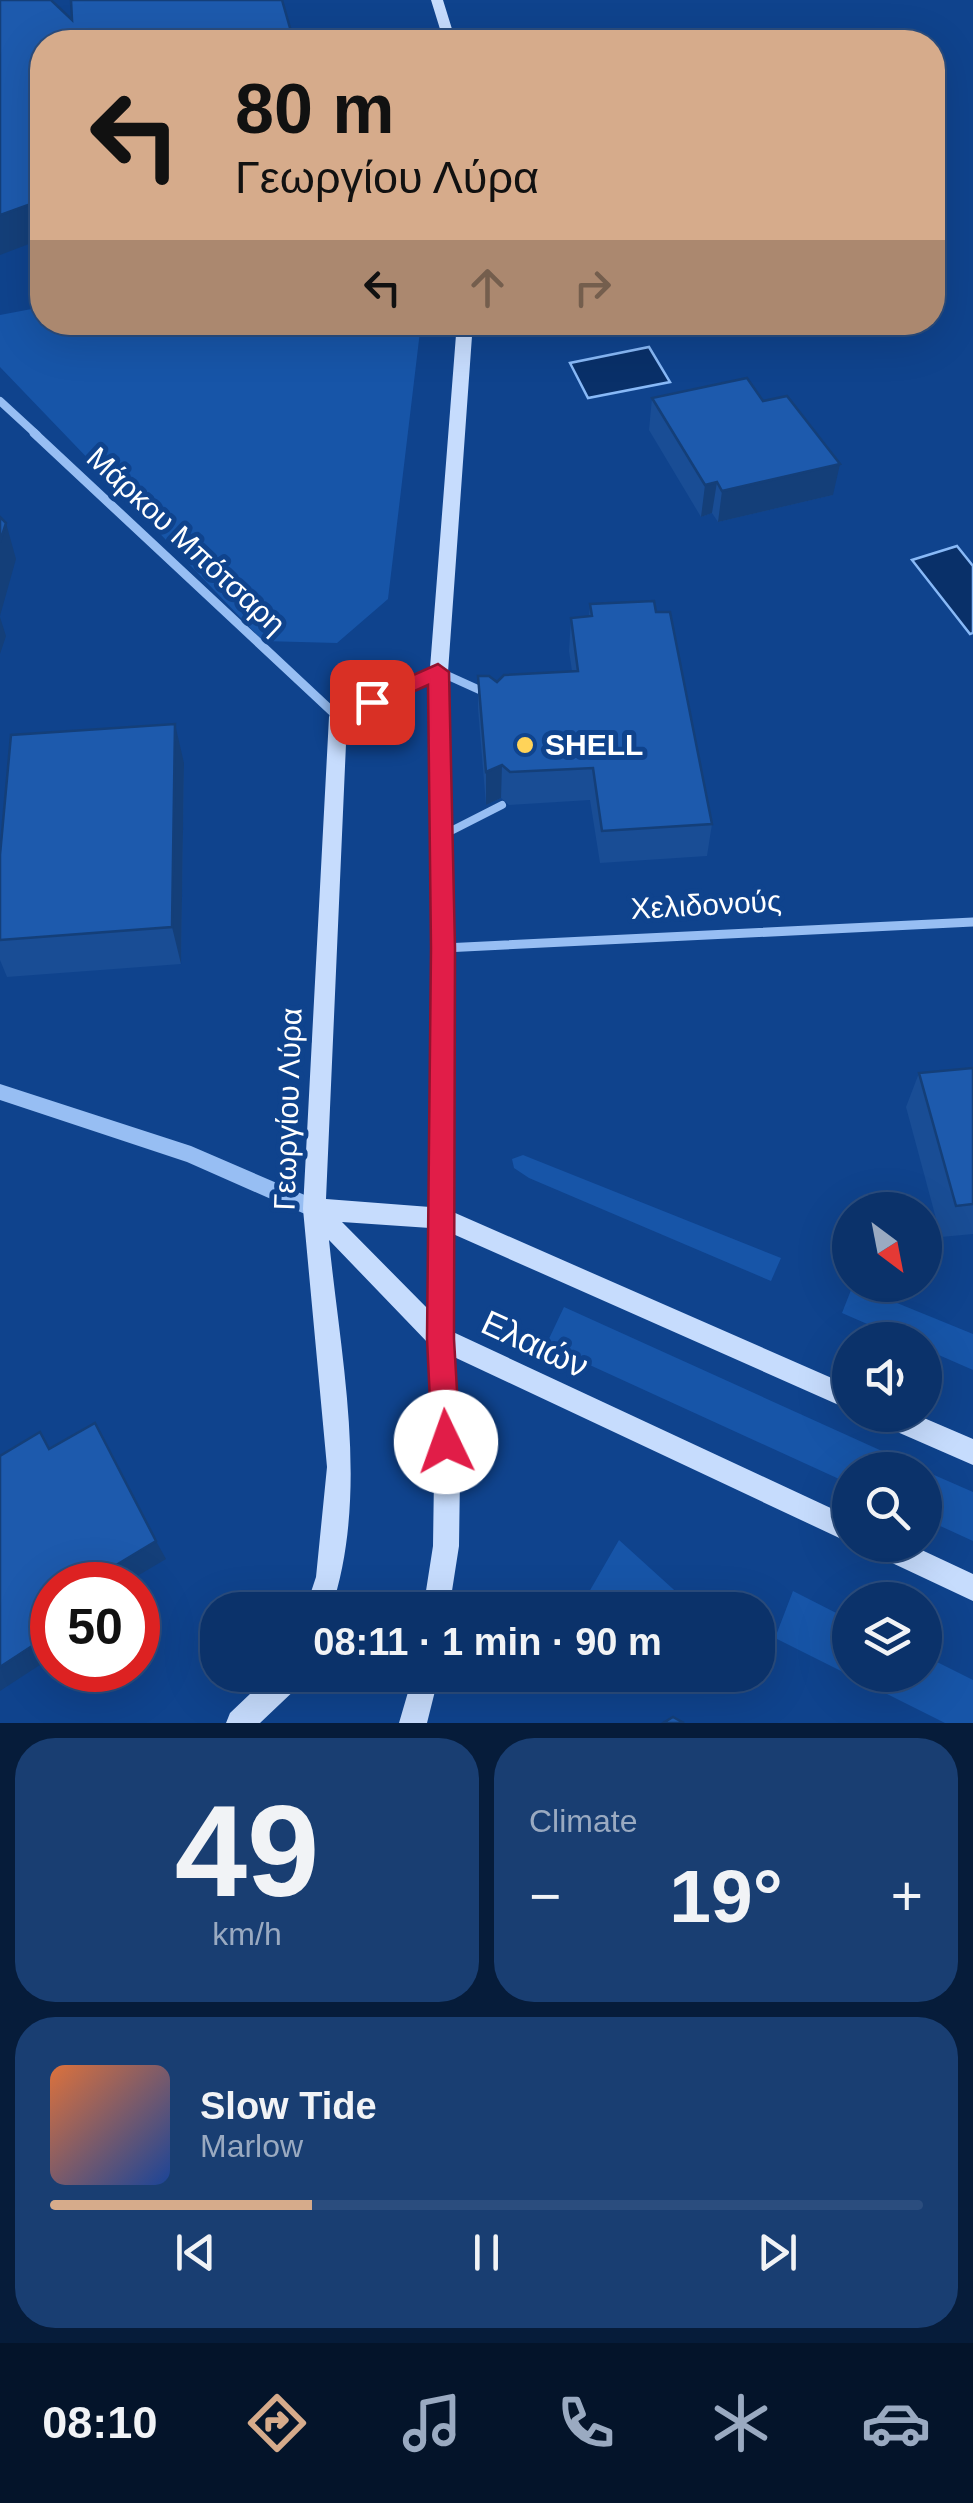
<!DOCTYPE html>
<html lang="en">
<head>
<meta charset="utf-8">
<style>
	:root { --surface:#0b326a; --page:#193e72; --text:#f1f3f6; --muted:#9aaac1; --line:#2b4d7e; --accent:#d6ab8b }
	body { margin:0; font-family:Arial,sans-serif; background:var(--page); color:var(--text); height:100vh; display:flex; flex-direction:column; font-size:38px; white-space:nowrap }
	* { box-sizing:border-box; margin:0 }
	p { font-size:32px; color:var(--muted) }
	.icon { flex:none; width:55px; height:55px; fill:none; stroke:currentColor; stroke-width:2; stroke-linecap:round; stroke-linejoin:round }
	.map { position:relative; height:1723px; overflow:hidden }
	.panel { display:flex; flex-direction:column; gap:15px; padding:15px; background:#061c3a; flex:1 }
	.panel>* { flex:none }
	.top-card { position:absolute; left:30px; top:30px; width:915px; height:305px; border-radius:40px; box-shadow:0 10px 40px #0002,0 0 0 2px var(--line); background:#d6ab8b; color:#111; overflow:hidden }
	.needle { width:65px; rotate:148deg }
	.fabs { position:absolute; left:832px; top:1192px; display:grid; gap:20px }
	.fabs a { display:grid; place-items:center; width:110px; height:110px; border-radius:50%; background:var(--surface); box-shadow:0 10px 40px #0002,0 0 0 2px var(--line); font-size:50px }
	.speed { position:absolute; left:30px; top:1562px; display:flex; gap:20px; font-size:50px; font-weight:700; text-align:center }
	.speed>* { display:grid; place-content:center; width:130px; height:130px; border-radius:50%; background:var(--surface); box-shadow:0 10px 40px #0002,0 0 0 2px var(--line); line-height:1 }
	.speed .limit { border:15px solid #d22; background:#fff; color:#111 }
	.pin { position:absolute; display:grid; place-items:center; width:85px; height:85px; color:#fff; margin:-42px; border-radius:20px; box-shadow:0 5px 15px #0006 }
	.me { position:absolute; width:110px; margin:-55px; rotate:357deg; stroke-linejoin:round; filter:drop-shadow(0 0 8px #0008) }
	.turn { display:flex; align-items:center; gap:35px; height:210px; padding:0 40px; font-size:45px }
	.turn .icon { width:130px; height:130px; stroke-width:2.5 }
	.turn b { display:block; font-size:70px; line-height:85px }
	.lanes { display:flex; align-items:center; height:95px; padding:0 40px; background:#0003; justify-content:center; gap:50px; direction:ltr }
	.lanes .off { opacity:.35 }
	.big { font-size:75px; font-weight:800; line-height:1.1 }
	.panel .tile { flex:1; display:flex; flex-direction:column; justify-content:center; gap:15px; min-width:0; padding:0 35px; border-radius:40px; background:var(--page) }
	.panel .dial { align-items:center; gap:0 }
	.dial b { font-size:130px; line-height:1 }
	.song { display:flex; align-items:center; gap:30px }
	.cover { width:120px; height:120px; border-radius:15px; background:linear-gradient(135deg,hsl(20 70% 55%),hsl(220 70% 35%)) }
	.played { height:10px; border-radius:5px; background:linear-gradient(90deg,var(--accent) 30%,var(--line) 30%) }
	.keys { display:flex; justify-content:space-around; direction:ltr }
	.heat { display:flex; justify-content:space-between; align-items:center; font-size:55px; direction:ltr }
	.panel .tiles { flex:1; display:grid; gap:15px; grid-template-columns:1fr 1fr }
	.tile:last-child { grid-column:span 2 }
	.trip { position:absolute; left:200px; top:1592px; width:575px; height:100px; border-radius:40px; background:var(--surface); box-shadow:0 10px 40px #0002,0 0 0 2px var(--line); font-weight:800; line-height:100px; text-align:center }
	.dock { display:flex; height:160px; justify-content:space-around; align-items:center; background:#04142a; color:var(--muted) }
	.dock .icon { width:70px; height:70px }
	.dock .on { color:var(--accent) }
	.dock b { font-size:45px; color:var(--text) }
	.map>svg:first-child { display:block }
	.green { fill:#1755a8 }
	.water { fill:#093069; stroke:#88b9f7; stroke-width:2.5 }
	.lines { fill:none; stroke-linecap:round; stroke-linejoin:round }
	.service { stroke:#97bef3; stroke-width:8 }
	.minor-far1 { stroke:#97bef3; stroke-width:8 }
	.minor { stroke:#97bef3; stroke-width:9 }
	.tertiary { fill:#97bef3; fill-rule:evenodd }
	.secondary { fill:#c6dcfd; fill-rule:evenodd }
	.wall { fill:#194d95 }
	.shaded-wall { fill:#143f79 }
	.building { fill:#1d5aad; stroke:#143f79; stroke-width:2.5 }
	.route { fill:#e11d48; stroke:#92132f; stroke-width:2.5 }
	.poi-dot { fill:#ffd359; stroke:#0f438d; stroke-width:4 }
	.labels { text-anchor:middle; stroke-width:10; stroke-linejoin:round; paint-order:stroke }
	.street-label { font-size:30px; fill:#fff; stroke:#0f438d }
	.poi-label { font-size:30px; font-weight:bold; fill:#fff; stroke:#0f438d; text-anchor:start }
	.near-street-label { font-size:35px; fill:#fff; stroke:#0f438d }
</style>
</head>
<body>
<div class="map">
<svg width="973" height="1723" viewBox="0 0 973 1723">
	<rect width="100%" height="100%" fill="#0f438d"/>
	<!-- green -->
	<path class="green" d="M42,307V322L421,323L388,599L337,643L263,641L0,367V315Z
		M523,1155L781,1258L771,1281L529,1178L514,1168L512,1159Z
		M853,1285L973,1334V1370L925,1349V1340H904L842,1313Z
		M564,1307L924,1470H850V1484L546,1345Z
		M925,1471L973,1492V1541L925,1519Z
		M619,1540L694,1608L693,1610H584L585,1599Z
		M793,1591L850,1620V1675H925V1656L973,1680V1723H945L775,1638Z"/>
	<!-- water -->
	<path class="water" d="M649,347L670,382L588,398L570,363Z
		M957,546L973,566V633L970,634L912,560Z"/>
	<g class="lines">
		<!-- service -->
		<path class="service" d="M442,673L484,692
			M445,834L502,805"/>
		<!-- minor-far1 -->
		<path class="minor-far1" d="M0,401L37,435"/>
		<!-- minor -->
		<path class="minor" d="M34,433L338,717
			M444,948L973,922"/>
		<!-- tertiary -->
		<path class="tertiary" d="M0,1084L191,1146L321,1202L324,1209L321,1216L314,1218L187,1162L0,1100Z"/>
		<!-- secondary -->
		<path class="secondary" d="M431,0H443L456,42H444Z
			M457,322H473L448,672L453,948V1212L850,1386V1410L453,1234V1332L850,1517V1543L454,1357L460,1477L459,1546L449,1610H423L433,1546L434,1477L429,1344L329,1240C341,1361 370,1492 331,1610H305L316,1577L327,1467L303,1209L329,717L331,712L430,668ZM430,684L433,948L430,1207L326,1199L347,721ZM342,1222L430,1228L429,1310Z
			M876,1415H917L973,1439V1465L879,1424Z
			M869,1545H911L973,1574V1601L873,1554Z
			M270,1675H303L300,1685L260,1723H226L230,1713Z
			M413,1675H439L427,1723H399Z"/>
	</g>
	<!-- wall -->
	<path class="wall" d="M652,398L763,401L833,495L718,522L712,513L701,517L649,430Z
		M590,604L656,612L712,824L707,856L600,863L590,800L509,805L501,798L486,805L478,709V676L497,682L572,671L569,651L571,618L589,616Z
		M184,763L181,964L7,977L0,960V855Z
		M973,1068V1234L941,1237L906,1107L919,1073Z"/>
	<!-- shaded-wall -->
	<path class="shaded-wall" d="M42,200V239L0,255V215Z
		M840,464L833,495L718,522L722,491Z
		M717,482L712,513L701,517L705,485Z
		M6,523L16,559L0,616V542Z
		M0,617L6,636L0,654Z
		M175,724L184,763L181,964L172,927Z
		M502,765L501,798L486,805V772Z
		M156,1541L166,1559L122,1585H83Z
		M52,1633V1657L0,1691V1667Z"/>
	<!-- building -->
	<path class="building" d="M0,0H51L72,20L71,0H282L294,42H42V200L0,215Z
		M747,378L763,401L787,396L840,464L722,491L717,482L705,485L652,398Z
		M0,517L6,523L0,542Z
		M654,601L656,612H670L712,824L602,831L593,768L510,772L502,765L486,772L478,676H489L497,682L504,675L578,671L571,618L592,616L590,604Z
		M175,724L172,927L0,940V855L11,735Z
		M973,1068V1204L956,1206L919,1073Z
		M95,1423L156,1541L83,1585H52V1633L0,1667V1456L40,1432L49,1449Z
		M673,1717L684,1723H663Z"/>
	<!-- route -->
	<path class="route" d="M438,664L449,672L455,948L454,1339L460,1442L456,1452L446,1456L436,1452L432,1442L427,1339L431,948L428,685L372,710L361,702L364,697Z"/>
	<!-- markers -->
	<circle class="poi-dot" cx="525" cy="745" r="10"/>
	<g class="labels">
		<!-- street labels -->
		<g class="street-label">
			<text transform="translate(186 541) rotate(43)" y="10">Μάρκου Μπότσαρη</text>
			<text transform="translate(706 905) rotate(-3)" y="10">Χελιδονούς</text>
			<text transform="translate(288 1109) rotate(-88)" y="10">Γεωργίου Λύρα</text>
		</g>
		<!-- poi labels -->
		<g class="poi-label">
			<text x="545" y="755">SHELL</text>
		</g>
		<!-- near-street labels -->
		<g class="near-street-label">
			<text transform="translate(535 1344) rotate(25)" y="12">Ελαιών</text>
		</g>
	</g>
</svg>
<div class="fabs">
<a><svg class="needle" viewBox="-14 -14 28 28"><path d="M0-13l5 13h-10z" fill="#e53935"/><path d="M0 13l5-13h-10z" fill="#9aaac1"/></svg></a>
<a><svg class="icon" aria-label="sound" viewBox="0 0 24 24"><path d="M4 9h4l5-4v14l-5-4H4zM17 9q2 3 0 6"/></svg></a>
<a><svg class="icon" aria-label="search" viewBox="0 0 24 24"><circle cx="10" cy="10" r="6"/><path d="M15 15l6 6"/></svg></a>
<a><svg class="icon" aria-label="layers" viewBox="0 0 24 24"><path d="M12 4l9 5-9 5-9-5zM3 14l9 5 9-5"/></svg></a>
</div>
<div class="speed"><div class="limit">50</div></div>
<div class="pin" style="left:372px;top:702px;background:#d93025"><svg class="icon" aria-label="arrive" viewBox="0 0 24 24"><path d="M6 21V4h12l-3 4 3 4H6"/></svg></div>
<svg class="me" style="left:446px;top:1442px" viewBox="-20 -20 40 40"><circle r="19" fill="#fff"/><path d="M0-13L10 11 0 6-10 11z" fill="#e11d48"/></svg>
<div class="trip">08:11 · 1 min · 90 m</div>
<div class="top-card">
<div class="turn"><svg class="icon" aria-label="left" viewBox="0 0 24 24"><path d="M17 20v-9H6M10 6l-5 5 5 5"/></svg><div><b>80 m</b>Γεωργίου Λύρα</div></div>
<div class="lanes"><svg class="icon" aria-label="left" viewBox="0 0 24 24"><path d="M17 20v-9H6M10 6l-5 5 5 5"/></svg><svg class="icon off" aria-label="ahead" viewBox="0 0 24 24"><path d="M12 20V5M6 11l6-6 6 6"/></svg><svg class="icon off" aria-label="right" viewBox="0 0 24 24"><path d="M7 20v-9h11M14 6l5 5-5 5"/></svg></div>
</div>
</div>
<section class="panel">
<div class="tiles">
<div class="tile dial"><b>49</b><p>km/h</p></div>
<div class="tile"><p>Climate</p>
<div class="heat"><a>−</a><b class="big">19°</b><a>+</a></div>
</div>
<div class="tile">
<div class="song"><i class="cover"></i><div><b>Slow Tide</b><p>Marlow</p></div></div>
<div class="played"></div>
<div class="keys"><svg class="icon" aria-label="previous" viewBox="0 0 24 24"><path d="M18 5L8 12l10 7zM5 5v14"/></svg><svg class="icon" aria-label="pause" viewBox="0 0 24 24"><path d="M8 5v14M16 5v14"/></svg><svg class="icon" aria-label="next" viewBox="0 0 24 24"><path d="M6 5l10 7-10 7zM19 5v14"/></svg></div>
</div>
</div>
</section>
<nav class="dock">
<b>08:10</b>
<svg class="icon on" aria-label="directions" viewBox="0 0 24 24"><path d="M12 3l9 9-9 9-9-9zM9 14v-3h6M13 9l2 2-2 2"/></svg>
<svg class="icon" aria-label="music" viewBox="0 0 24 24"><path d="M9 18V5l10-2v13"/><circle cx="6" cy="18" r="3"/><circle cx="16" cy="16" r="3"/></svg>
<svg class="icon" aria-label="phone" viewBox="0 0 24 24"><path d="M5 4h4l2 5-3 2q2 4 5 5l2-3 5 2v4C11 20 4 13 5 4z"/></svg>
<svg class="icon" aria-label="climate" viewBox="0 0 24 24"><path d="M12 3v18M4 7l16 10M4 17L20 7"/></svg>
<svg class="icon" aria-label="car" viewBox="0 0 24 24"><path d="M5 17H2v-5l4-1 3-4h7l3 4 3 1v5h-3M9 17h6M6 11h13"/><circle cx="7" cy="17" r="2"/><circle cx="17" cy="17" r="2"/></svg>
</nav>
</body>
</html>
